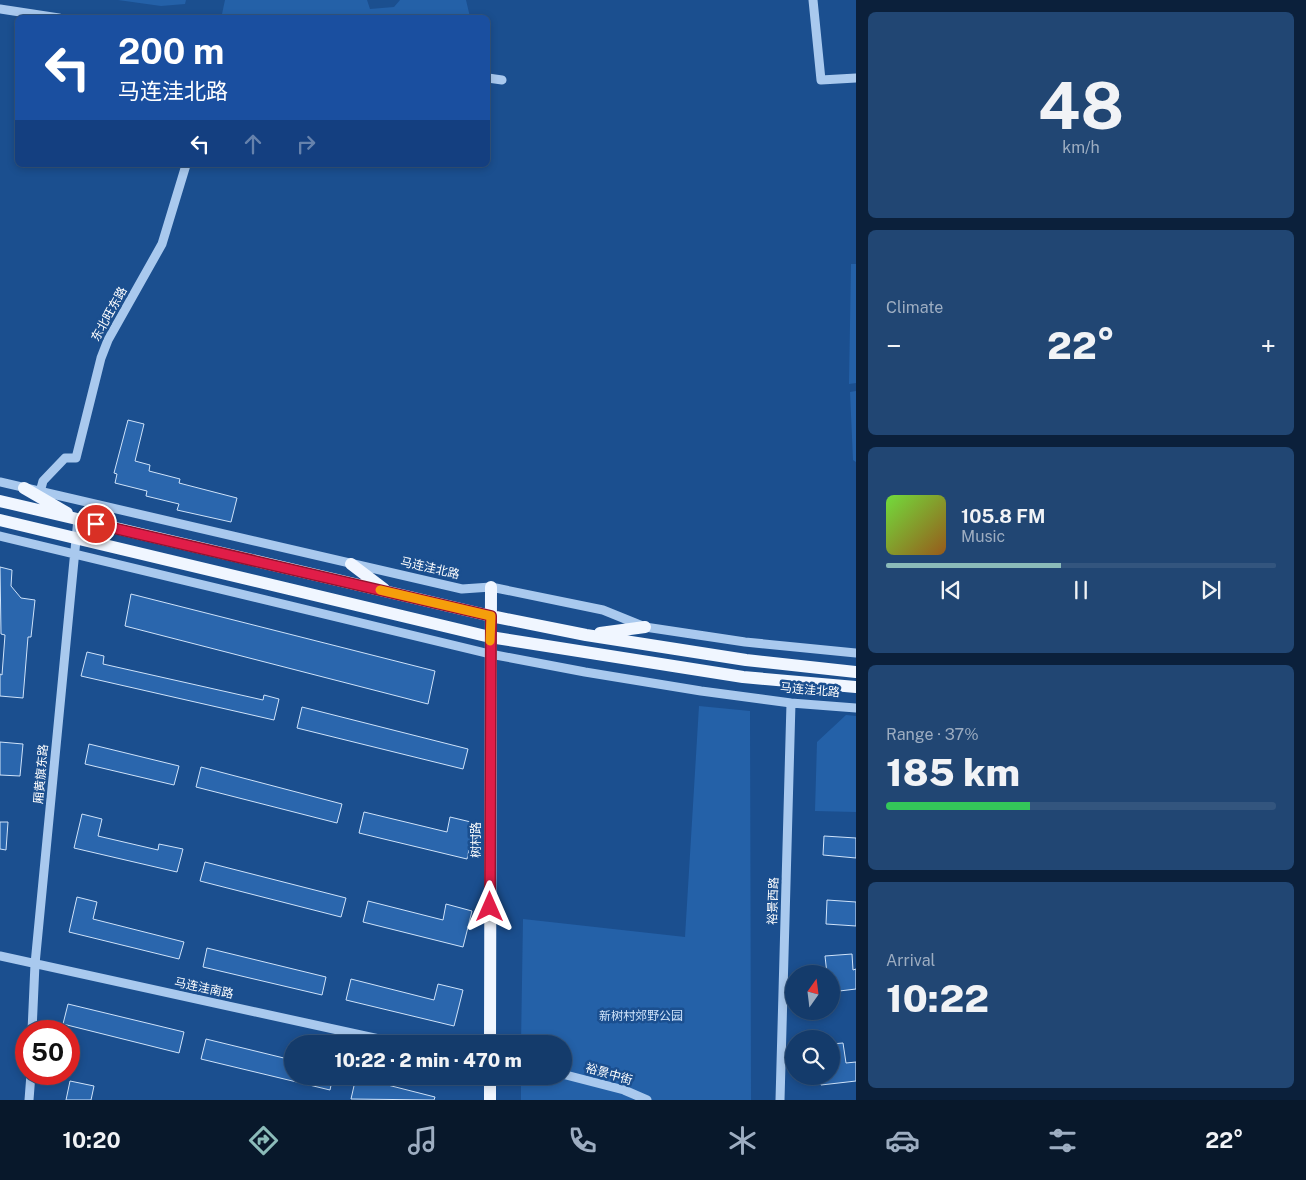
<!DOCTYPE html>
<html lang="en">
<head>
<meta charset="utf-8">
<style>
	:root { --surface:#143b6b; --page:#214673; --text:#f1f3f6; --muted:#9dadc1; --line:#33557e; --accent:#8bbbb9 }
	body { margin:0; font-family:"Public Sans","Noto Sans SC",sans-serif; background:var(--page); color:var(--text); height:100vh; display:flex; flex-direction:column; font-size:19px; white-space:nowrap }
	* { box-sizing:border-box; margin:0 }
	p { font-size:16px; color:var(--muted) }
	.icon { flex:none; width:28px; height:28px; fill:none; stroke:currentColor; stroke-width:2; stroke-linecap:round; stroke-linejoin:round }
	.map { position:relative; flex:1; overflow:hidden }
	.sheet { display:flex; flex-direction:column; gap:12px; padding:12px; background:#0b203b; width:450px }
	.sheet>* { flex:none }
	.guide { position:absolute; left:15px; top:15px; width:475px; height:152px; border-radius:8px; box-shadow:0 2px 8px #0003,0 0 0 1px var(--line); background:#1a4fa0; color:#fff; overflow:hidden }
	.needle { width:32px; rotate:14deg }
	.buttons { position:absolute; left:785px; top:965px; display:grid; gap:10px }
	.buttons a { display:grid; place-items:center; width:55px; height:55px; border-radius:50%; background:var(--surface); box-shadow:0 2px 8px #0003,0 0 0 1px var(--line); font-size:25px }
	.speed { position:absolute; left:15px; top:1020px; display:flex; gap:10px; font-size:25px; font-weight:700; text-align:center }
	.speed>* { display:grid; place-content:center; width:65px; height:65px; border-radius:50%; background:var(--surface); box-shadow:0 2px 8px #0003,0 0 0 1px var(--line); line-height:1 }
	.speed .limit { border:8px solid #d22; background:#fff; color:#111 }
	.pin { position:absolute; display:grid; place-items:center; width:42px; height:42px; color:#fff; margin:-21px; border:2px solid #fff; border-radius:50%; box-shadow:0 1px 5px #0007 }
	.me { position:absolute; width:55px; margin:-28px; rotate:0deg; stroke-linejoin:round; filter:drop-shadow(0 0 4px #0008) }
	.turn { display:flex; align-items:center; gap:18px; height:105px; padding:0 20px; font-size:22px }
	.turn .icon { width:65px; height:65px; stroke-width:2.5 }
	.turn b { display:block; font-size:35px; line-height:42px }
	.lanes { display:flex; align-items:center; height:48px; padding:0 20px; background:#0003; justify-content:center; gap:25px; direction:ltr }
	.lanes .off { opacity:.35 }
	.big { font-size:38px; font-weight:800; line-height:1.1 }
	.sheet .card { flex:1; display:flex; flex-direction:column; justify-content:center; gap:8px; min-width:0; padding:0 18px; border-radius:8px; background:var(--page) }
	.sheet .dial { align-items:center; gap:0 }
	.dial b { font-size:65px; line-height:1 }
	.song { display:flex; align-items:center; gap:15px }
	.cover { width:60px; height:60px; border-radius:8px; background:linear-gradient(135deg,hsl(100 70% 55%),hsl(30 70% 35%)) }
	.played { height:5px; border-radius:2px; background:linear-gradient(90deg,var(--accent) 45%,var(--line) 45%) }
	.keys { display:flex; justify-content:space-around; direction:ltr }
	.heat { display:flex; justify-content:space-between; align-items:center; font-size:28px; direction:ltr }
	.charge { height:8px; border-radius:4px; background:linear-gradient(90deg,#34c759 37%,var(--line) 0) }
	.trip { position:absolute; left:284px; top:1035px; width:288px; height:50px; border-radius:25px; background:var(--surface); box-shadow:0 2px 8px #0003,0 0 0 1px var(--line); font-weight:800; line-height:50px; text-align:center }
	.menu { display:flex; height:80px; justify-content:space-around; align-items:center; background:#08182b; color:var(--muted) }
	.menu .icon { width:35px; height:35px }
	.menu .active { color:var(--accent) }
	.menu b { font-size:22px; color:var(--text) }
	main { display:flex; flex:1; min-height:0 }
	.map>svg:first-child { display:block }
	.green { fill:#2461a8 }
	.building { fill:#2a66ad; stroke:#cfe3fa }
	.lines { fill:none; stroke-linecap:round; stroke-linejoin:round }
	.minor { stroke:#a9c9ee; stroke-width:9 }
	.major { stroke:#f0f6ff; stroke-width:12 }
	.route-casing { stroke:#92132f; stroke-width:12 }
	.route { stroke:#e11d48; stroke-width:9 }
	.slow { stroke:#f59e0b; stroke-width:9 }
	.labels { text-anchor:middle; stroke-width:5; stroke-linejoin:round; paint-order:stroke }
	.street-label { font-size:12px; fill:#fff; stroke:#1b4f8f }
	.park-label { font-size:12px; fill:#cfe3fa; stroke:#1b4f8f }
</style>
</head>
<body>
<main>
<div class="map">
<svg width="856" height="1100" viewBox="0 0 856 1100">
	<rect width="100%" height="100%" fill="#1b4f8f"/>
	<!-- green -->
	<path class="green" d="M118,0H186L185,4L161,6Z
		M225,0H367L370,9L394,7L400,0H466L470,17H245L222,14Z
		M851,264H856V383L849,384Z
		M856,391V462L853,460L850,392Z
		M699,706L750,711L751,1100H521V1076H562V1044H521L523,919L685,937Z
		M846,715L856,716V812L815,811L817,742Z"/>
	<!-- building -->
	<path class="building" d="M128,420L144,424L135,461L150,465L149,471L180,479L179,483L237,498L231,522L177,510L179,504L146,496L147,491L115,483L117,474L114,473Z
		M0,567L12,570L11,586L21,598L35,600L31,637H28L23,698L0,696V674L2,675L5,635L1,634Z
		M131,594L435,671L428,704L125,626Z
		M87,652L104,656L103,664L263,700L264,695L279,699L274,720L81,676Z
		M302,707L468,749L463,769L297,728Z
		M0,742L23,744L20,776L0,775Z
		M89,744L179,766L174,785L85,764Z
		M201,767L342,804L337,823L196,787Z
		M364,812L447,832L450,817L475,823L467,859L359,833Z
		M82,814L102,819L98,836L158,850L159,844L183,849L177,872L74,848Z
		M0,822H8L6,850L0,849Z
		M824,836L856,838V858L823,855Z
		M205,862L346,898L341,917L200,881Z
		M77,897L97,902L93,919L184,942L179,959L69,932Z
		M827,900L856,902V926L826,924Z
		M368,901L443,920L446,904L472,911L463,947L363,922Z
		M207,948L326,977L322,995L203,967Z
		M852,954L853,970L856,969V989L831,992V974H827L825,956Z
		M351,979L434,1000L438,984L463,990L454,1026L346,1000Z
		M68,1004L184,1032L179,1053L63,1024Z
		M206,1039L292,1060V1076H333L330,1090L201,1059Z
		M843,1043L846,1063L856,1062V1081L821,1085L820,1076H831V1044Z
		M356,1077L435,1097L434,1100L351,1099Z
		M70,1081L94,1086L91,1100H66Z"/>
	<g class="lines">
		<!-- minor -->
		<path class="minor" d="M813,0L821,80L856,78
			M0,9L59,18
			M488,78L502,80
			M0,482L462,589L491,587L603,610L645,627L745,642L856,653
			M40,492L43,481L65,458H76L101,358L108,340L162,244L186,165
			M0,536L490,654L585,672L701,691L791,703L856,708
			M0,956L402,1044
			M32,1031L35,964L78,519
			M562,1074L624,1090L647,1100
			M29,1100L31,1074
			M780,1100L791,703"/>
		<!-- major -->
		<path class="major" d="M24,488L67,513
			M0,501L491,616L586,635L746,660L856,672
			M0,520L490,637L743,677L856,687
			M351,564L384,589
			M600,633L645,627
			M490,1044L491,587
			M490,1100V1076"/>
	</g>
	<g class="lines">
		<!-- route casing -->
		<g class="route-casing">
			<path id="route" d="M96,524L491,616L490,907"/>
		</g>
		<!-- route -->
		<use href="#route" class="route"/>
		<!-- slow -->
		<path class="slow" d="M380,590L491,616L490,641"/>
	</g>
	<g class="labels">
		<!-- street labels -->
		<g class="street-label">
			<text transform="translate(109 314) rotate(-61)" y="4">东北旺东路</text>
			<text transform="translate(430 568) rotate(13)" y="4">马连洼北路</text>
			<text transform="translate(810 690) rotate(5)" y="4">马连洼北路</text>
			<text transform="translate(41 774) rotate(-85)" y="4">厢黄旗东路</text>
			<text transform="translate(476 840) rotate(-90)" y="4">树村路</text>
			<text transform="translate(773 901) rotate(-88)" y="4">裕景西路</text>
			<text transform="translate(204 988) rotate(12)" y="4">马连洼南路</text>
			<text transform="translate(609 1074) rotate(16)" y="4">裕景中街</text>
		</g>
		<!-- park labels -->
		<g class="park-label">
			<text x="641" y="1020">新树村郊野公园</text>
		</g>
	</g>
</svg>
<div class="buttons">
<a><svg class="needle" viewBox="-14 -14 28 28"><path d="M0-13l5 13h-10z" fill="#e53935"/><path d="M0 13l5-13h-10z" fill="#9dadc1"/></svg></a>
<a><svg class="icon" aria-label="search" viewBox="0 0 24 24"><circle cx="10" cy="10" r="6"/><path d="M15 15l6 6"/></svg></a>
</div>
<div class="speed"><div class="limit">50</div></div>
<div class="pin" style="left:96px;top:524px;background:#d93025"><svg class="icon" aria-label="arrive" viewBox="0 0 24 24"><path d="M6 21V4h12l-3 4 3 4H6"/></svg></div>
<svg class="me" style="left:490px;top:907px" viewBox="-20 -20 40 40"><path d="M0-17L14 15 0 8-14 15z" fill="#e11d48" stroke="#fff" stroke-width="4"/></svg>
<div class="trip">10:22 · 2 min · 470 m</div>
<div class="guide">
<div class="turn"><svg class="icon" aria-label="left" viewBox="0 0 24 24"><path d="M17 20v-9H6M10 6l-5 5 5 5"/></svg><div><b>200 m</b>马连洼北路</div></div>
<div class="lanes"><svg class="icon" aria-label="left" viewBox="0 0 24 24"><path d="M17 20v-9H6M10 6l-5 5 5 5"/></svg><svg class="icon off" aria-label="ahead" viewBox="0 0 24 24"><path d="M12 20V5M6 11l6-6 6 6"/></svg><svg class="icon off" aria-label="right" viewBox="0 0 24 24"><path d="M7 20v-9h11M14 6l5 5-5 5"/></svg></div>
</div>
</div>
<section class="sheet">
<div class="card dial"><b>48</b><p>km/h</p></div>
<div class="card"><p>Climate</p>
<div class="heat"><a>−</a><b class="big">22°</b><a>+</a></div>
</div>
<div class="card">
<div class="song"><i class="cover"></i><div><b>105.8 FM</b><p>Music</p></div></div>
<div class="played"></div>
<div class="keys"><svg class="icon" aria-label="previous" viewBox="0 0 24 24"><path d="M18 5L8 12l10 7zM5 5v14"/></svg><svg class="icon" aria-label="pause" viewBox="0 0 24 24"><path d="M8 5v14M16 5v14"/></svg><svg class="icon" aria-label="next" viewBox="0 0 24 24"><path d="M6 5l10 7-10 7zM19 5v14"/></svg></div>
</div>
<div class="card"><p>Range · 37%</p><b class="big">185 km</b><div class="charge"></div></div>
<div class="card"><p>Arrival</p><b class="big">10:22</b></div>
</section>
</main>
<nav class="menu">
<b>10:20</b>
<svg class="icon active" aria-label="directions" viewBox="0 0 24 24"><path d="M12 3l9 9-9 9-9-9zM9 14v-3h6M13 9l2 2-2 2"/></svg>
<svg class="icon" aria-label="music" viewBox="0 0 24 24"><path d="M9 18V5l10-2v13"/><circle cx="6" cy="18" r="3"/><circle cx="16" cy="16" r="3"/></svg>
<svg class="icon" aria-label="phone" viewBox="0 0 24 24"><path d="M5 4h4l2 5-3 2q2 4 5 5l2-3 5 2v4C11 20 4 13 5 4z"/></svg>
<svg class="icon" aria-label="climate" viewBox="0 0 24 24"><path d="M12 3v18M4 7l16 10M4 17L20 7"/></svg>
<svg class="icon" aria-label="car" viewBox="0 0 24 24"><path d="M5 17H2v-5l4-1 3-4h7l3 4 3 1v5h-3M9 17h6M6 11h13"/><circle cx="7" cy="17" r="2"/><circle cx="17" cy="17" r="2"/></svg>
<svg class="icon" aria-label="filters" viewBox="0 0 24 24"><path d="M4 7h16M4 17h16"/><circle cx="9" cy="7" r="2"/><circle cx="15" cy="17" r="2"/></svg>
<b>22°</b>
</nav>
</body>
</html>
